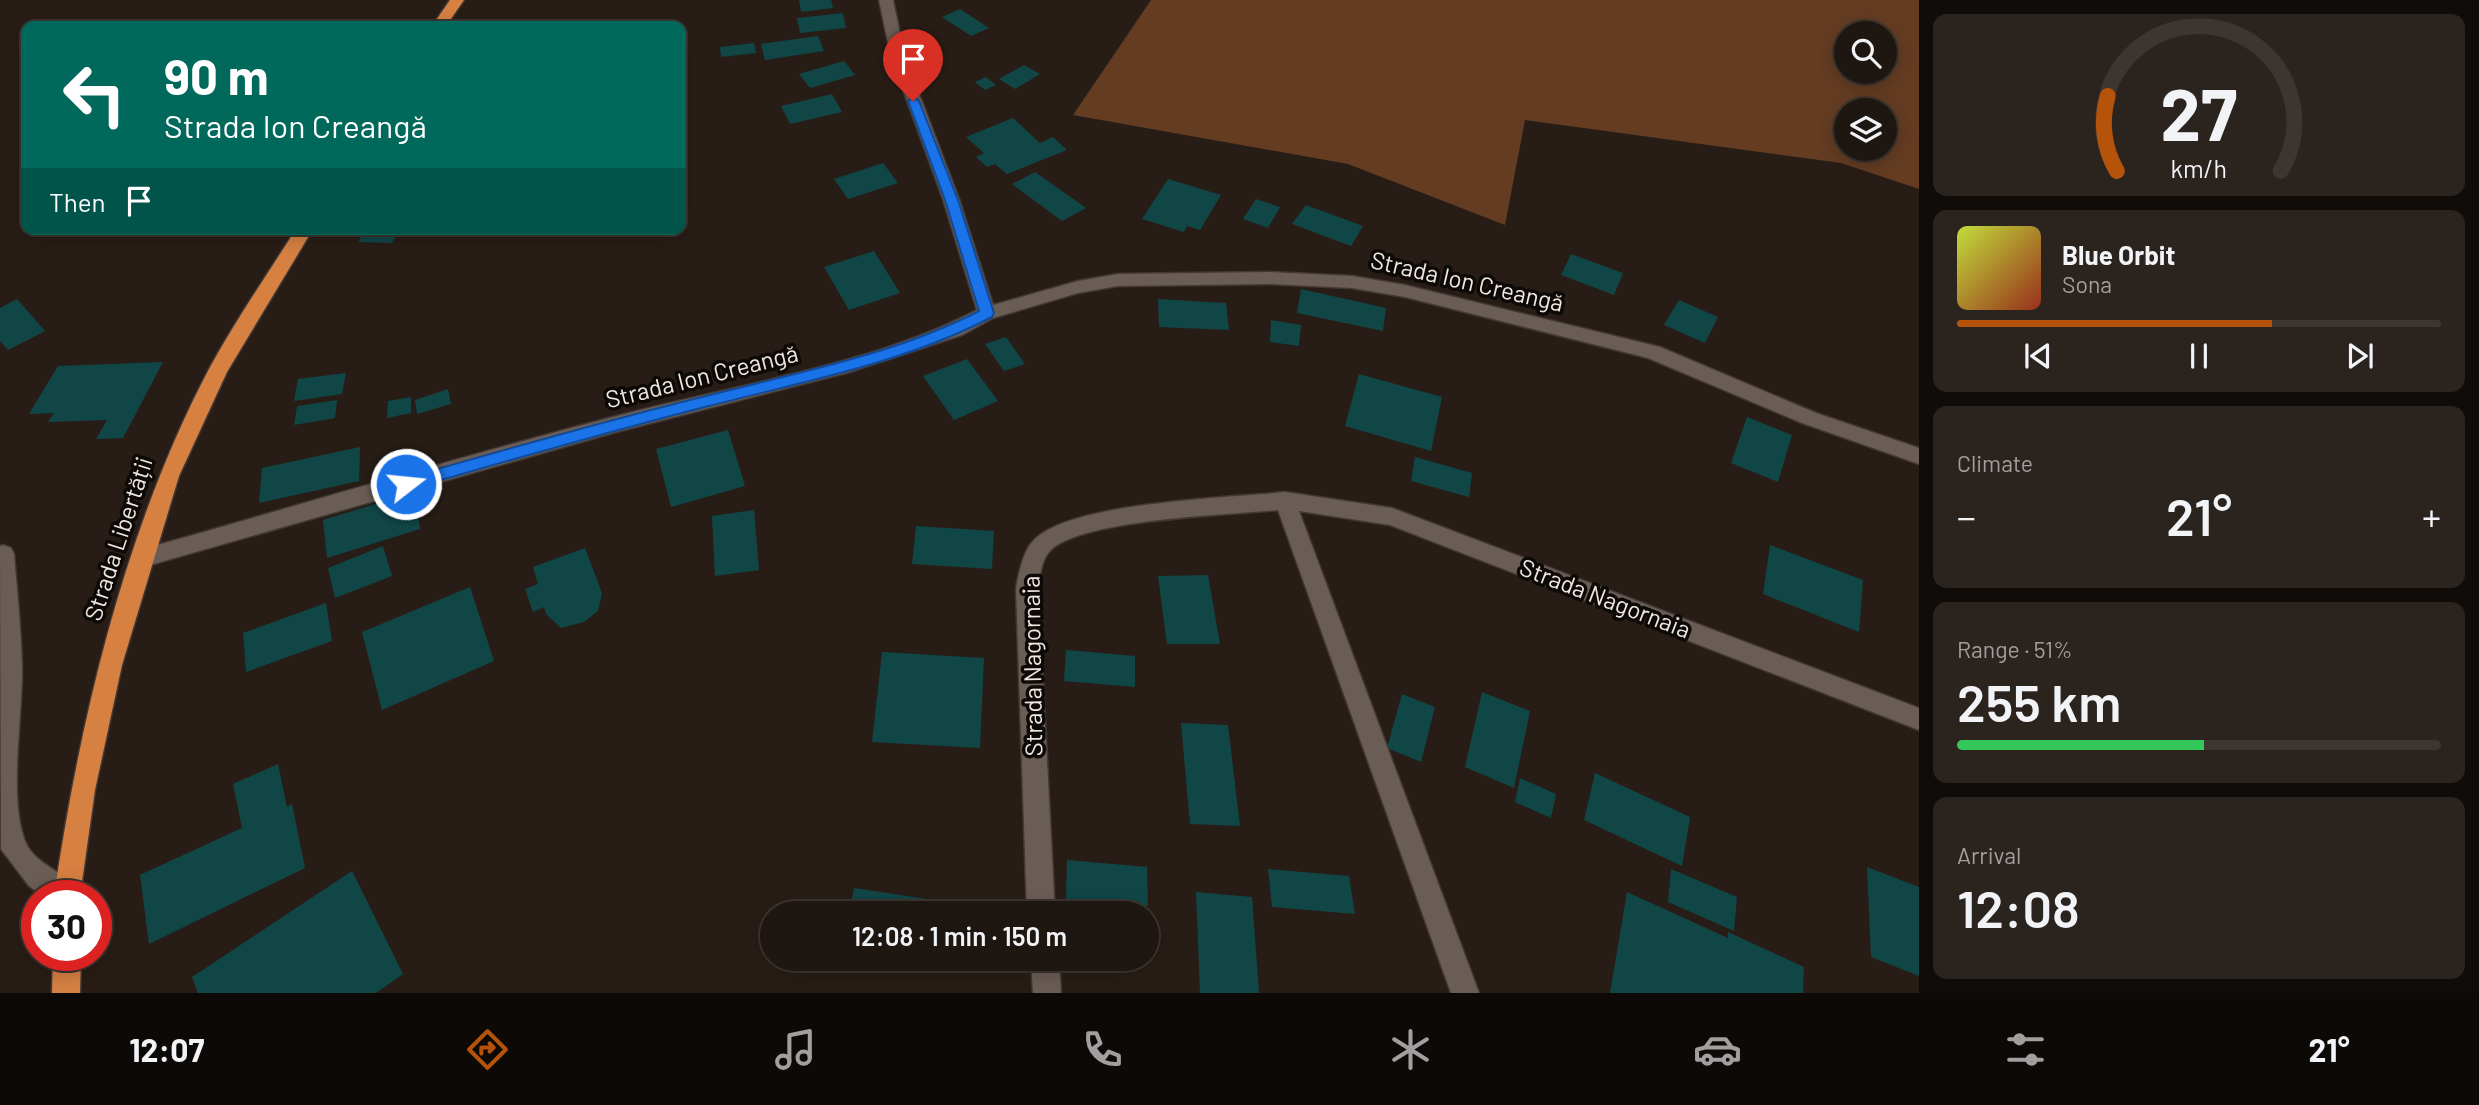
<!DOCTYPE html>
<html lang="en">
<head>
<meta charset="utf-8">
<style>
	:root { --surface:#1e1610; --page:#2b231e; --text:#f1f3f6; --muted:#a19f9f; --line:#3c3530; --accent:#b45309 }
	body { margin:0; font-family:Barlow,sans-serif; background:var(--page); color:var(--text); height:100vh; display:flex; flex-direction:column; font-size:26px; white-space:nowrap }
	* { box-sizing:border-box; margin:0 }
	p { font-size:23px; color:var(--muted) }
	.icon { flex:none; width:38px; height:38px; fill:none; stroke:currentColor; stroke-width:2; stroke-linecap:round; stroke-linejoin:round }
	.map { position:relative; flex:1; overflow:hidden }
	.panel { display:flex; flex-direction:column; gap:14px; padding:14px; background:#100c09; width:560px }
	.panel>* { flex:none }
	.guide { position:absolute; left:21px; top:21px; width:665px; height:214px; border-radius:14px; box-shadow:0 4px 18px #0003,0 0 0 2px var(--line); background:#00695c; color:#fff; overflow:hidden }
	.controls { position:absolute; left:1834px; top:21px; display:grid; gap:14px }
	.controls a { display:grid; place-items:center; width:63px; height:63px; border-radius:50%; background:var(--surface); box-shadow:0 4px 18px #0003,0 0 0 2px var(--line); font-size:35px }
	.speed { position:absolute; left:21px; top:880px; display:flex; gap:14px; font-size:35px; font-weight:700; text-align:center }
	.speed>* { display:grid; place-content:center; width:91px; height:91px; border-radius:50%; background:var(--surface); box-shadow:0 4px 18px #0003,0 0 0 2px var(--line); line-height:1 }
	.speed .limit { border:10px solid #d22; background:#fff; color:#111 }
	.pin { position:absolute; display:grid; place-items:center; width:60px; height:60px; color:#fff; margin:-72px -30px; border-radius:50% 50% 50% 0; rotate:-45deg; box-shadow:0 0 7px #0007 }
	.pin .icon { rotate:45deg }
	.me { position:absolute; width:77px; margin:-38px; rotate:74deg; stroke-linejoin:round; filter:drop-shadow(0 0 5px #0008) }
	.turn { display:flex; align-items:center; gap:24px; height:147px; padding:0 28px; font-size:32px }
	.turn .icon { width:91px; height:91px; stroke-width:2.5 }
	.turn b { display:block; font-size:49px; line-height:60px }
	.then { display:flex; align-items:center; height:66px; padding:0 28px; background:#0003; gap:14px; font-size:26px }
	.big { font-size:52px; font-weight:600; line-height:1.1 }
	.panel .card { flex:1; display:flex; flex-direction:column; justify-content:center; gap:10px; min-width:0; padding:0 24px; border-radius:14px; background:var(--page) }
	.panel .dial { align-items:center; gap:0 }
	.dial svg { height:182px; overflow:visible; fill:none; stroke:var(--line); stroke-width:7; stroke-linecap:round; text-anchor:middle }
	.dial text { fill:var(--text); stroke:none }
	.song { display:flex; align-items:center; gap:21px }
	.cover { width:84px; height:84px; border-radius:10px; background:linear-gradient(135deg,hsl(70 70% 55%),hsl(10 70% 35%)) }
	.played { height:7px; border-radius:4px; background:linear-gradient(90deg,var(--accent) 65%,var(--line) 65%) }
	.keys { display:flex; justify-content:space-around; direction:ltr }
	.heat { display:flex; justify-content:space-between; align-items:center; font-size:38px; direction:ltr }
	.charge { height:10px; border-radius:5px; background:linear-gradient(90deg,#34c759 51%,var(--line) 0) }
	.trip { position:absolute; left:760px; top:901px; width:399px; height:70px; border-radius:35px; background:var(--surface); box-shadow:0 4px 18px #0003,0 0 0 2px var(--line); font-weight:600; line-height:70px; text-align:center }
	.menu { display:flex; height:112px; justify-content:space-around; align-items:center; background:#0c0906; color:var(--muted) }
	.menu .icon { width:49px; height:49px }
	.menu .active { color:var(--accent) }
	.menu b { font-size:32px; color:var(--text) }
	main { display:flex; flex:1; min-height:0 }
	.map>svg:first-child { display:block }
	.green { fill:#633c22; fill-rule:evenodd }
	.building { fill:#114647 }
	.lines { fill:none; stroke-linecap:round; stroke-linejoin:round }
	.minor-casing { stroke:#423834; stroke-width:3 }
	.highway-casing { stroke:#423834; stroke-width:3 }
	.minor { fill:#6a5d55; fill-rule:evenodd }
	.highway { fill:#d68042; fill-rule:evenodd }
	.route { fill:#1a73e8; stroke:#114b97; stroke-width:2 }
	.labels { text-anchor:middle; stroke-width:7; stroke-linejoin:round; paint-order:stroke }
	.street-label { font-size:24px; fill:#efe7e3; stroke:#0d0906 }
</style>
</head>
<body>
<main>
<div class="map">
<svg width="1919" height="993" viewBox="0 0 1919 993">
	<rect width="100%" height="100%" fill="#281d16"/>
	<!-- green -->
	<path class="green" d="M1151,0H1919V189L1841,163L1525,120L1505,225L1348,164L1073,115ZM1846,33H1885V72H1846ZM1846,110H1885V149H1846Z"/>
	<!-- building -->
	<path class="building" d="M799,0H831L833,8L801,12Z
		M960,9L989,28L971,36L942,17Z
		M843,13L846,28L800,33L797,18Z
		M818,36L824,51L765,60L761,44Z
		M754,43L756,53L721,57L720,47Z
		M844,61L855,75L810,88L799,74Z
		M1024,65L1040,74L1015,89L999,79Z
		M986,77L996,85L985,90L975,82Z
		M832,94L842,112L790,124L781,106Z
		M1013,118L1040,143L1053,137L1067,150L1007,174L995,164L987,167L976,157L984,153L966,137Z
		M883,163L898,183L848,199L834,179Z
		M1035,172L1086,208L1062,221L1012,184Z
		M1168,179L1221,195L1200,230L1187,226L1184,232L1142,219Z
		M1256,199L1280,207L1268,228L1243,219Z
		M1306,205L1363,226L1351,246L1292,224Z
		M366,229H400L392,243L358,242Z
		M874,251L900,293L849,310L824,267Z
		M1571,254L1623,273L1614,295L1561,275Z
		M1301,289L1386,308L1383,331L1297,313Z
		M17,299L45,331L8,350L0,341V308Z
		M1158,299L1226,303L1229,330L1159,327Z
		M1679,300L1718,317L1705,343L1664,325Z
		M1271,320L1301,325L1299,346L1270,342Z
		M1006,337L1025,364L1004,371L985,344Z
		M967,359L998,401L954,420L923,376Z
		M163,362L123,438L96,439L107,420L48,422L54,413L29,414L58,366Z
		M346,373L342,394L294,401L298,379Z
		M1359,374L1442,397L1431,451L1345,426Z
		M448,389L451,404L417,414L415,400Z
		M411,397V413L387,418L388,401Z
		M337,400L335,418L294,425L297,406Z
		M1747,417L1792,435L1778,482L1731,463Z
		M728,430L745,486L671,507L656,449Z
		M360,447L359,481L259,503L262,468Z
		M1415,457L1472,473L1469,497L1411,481Z
		M415,492L420,529L327,558L323,520Z
		M754,510L759,570L715,576L712,516Z
		M916,526L994,531L992,569L912,564Z
		M1770,545L1863,580L1859,632L1763,594Z
		M383,546L392,576L335,598L328,568Z
		M585,548L602,593L598,611L584,622L561,628L546,614L544,607L533,612L525,589L538,584L533,567Z
		M1208,575L1220,644H1167L1158,576Z
		M470,587L494,661L382,710L362,632Z
		M326,603L332,641L246,672L243,633Z
		M1066,650L1135,656V687L1064,681Z
		M882,652L984,658L980,748L872,742Z
		M1482,692L1530,711L1514,788L1465,767Z
		M1402,694L1435,707L1421,762L1387,748Z
		M1181,723L1228,725L1240,826L1190,824Z
		M278,764L287,807L292,804L305,868L149,944L140,875L242,828L233,784Z
		M1595,773L1690,817L1682,866L1584,820Z
		M1520,778L1556,794L1551,818L1515,802Z
		M1067,860L1147,867L1148,906L1066,899Z
		M1867,867L1919,887V976L1871,957Z
		M1268,869L1349,876L1355,914L1272,907Z
		M1671,869L1737,897L1734,931L1668,902Z
		M352,871L403,974L376,993H198L192,977Z
		M854,888L993,909L992,914H849Z
		M1196,892L1252,897L1259,993H1200Z
		M1627,892L1728,938V932L1804,967L1803,993H1610Z"/>
	<g class="lines">
		<!-- minor casing -->
		<g class="minor-casing">
			<path id="minor" d="M879,0H893L905,57L959,199L993,305L1078,281L1118,274L1270,272L1352,276L1405,285L1660,347L1816,413L1919,448V464L1802,423L1648,358L1405,297L1352,288L1270,284L1118,286L1078,293L993,318L962,335L846,373L616,432L143,567L135,565L132,558L135,551L143,549C301,505 458,457 617,416C732,386 872,365 977,310L943,199L891,57Z
				M1285,492L1392,508L1919,708V730L1390,525L1299,511L1479,993H1451L1278,510C1231,515 1077,519 1049,552C1041,561 1040,577 1038,588L1055,914H1027L1016,588C1019,573 1023,550 1035,539C1074,502 1228,498 1285,492Z
				M3,545L11,548L14,554C17,591 21,628 22,666C23,715 8,797 25,841C35,867 71,872 80,896H43L29,886L1,849L0,546Z
				M1031,959H1059L1061,993H1033Z"/>
		</g>
		<!-- highway casing -->
		<g class="highway-casing">
			<path id="highway" d="M450,0H464L446,26H432Z
				M296,229H313L227,372L179,476L122,665L95,790L80,896H54C80,719 125,528 209,369C235,321 267,275 296,229Z
				M53,956H81L80,993H52Z"/>
		</g>
		<!-- minor -->
		<use href="#minor" class="minor"/>
		<!-- highway -->
		<use href="#highway" class="highway"/>
	</g>
	<!-- route -->
	<path class="route" d="M913,97L919,101L958,200L994,313L992,317C906,362 807,381 713,405C610,431 508,461 406,490L400,488L398,484L406,478C507,449 608,420 710,395C800,372 896,354 979,311L945,200L908,101Z"/>
	<g class="labels">
		<!-- street labels -->
		<g class="street-label">
			<text transform="translate(1467 282) rotate(13)" y="8">Strada Ion Creangă</text>
			<text transform="translate(702 377) rotate(-14)" y="8">Strada Ion Creangă</text>
			<text transform="translate(119 539) rotate(-72)" y="8">Strada Libertății</text>
			<text transform="translate(1605 599) rotate(21)" y="8">Strada Nagornaia</text>
			<text transform="translate(1033 666) rotate(-91)" y="8">Strada Nagornaia</text>
		</g>
	</g>
</svg>
<div class="controls">
<a><svg class="icon" aria-label="search" viewBox="0 0 24 24"><circle cx="10" cy="10" r="6"/><path d="M15 15l6 6"/></svg></a>
<a><svg class="icon" aria-label="layers" viewBox="0 0 24 24"><path d="M12 4l9 5-9 5-9-5zM3 14l9 5 9-5"/></svg></a>
</div>
<div class="speed"><div class="limit">30</div></div>
<div class="pin" style="left:913px;top:101px;background:#d93025"><svg class="icon" aria-label="arrive" viewBox="0 0 24 24"><path d="M6 21V4h12l-3 4 3 4H6"/></svg></div>
<svg class="me" style="left:406px;top:484px" viewBox="-20 -20 40 40"><circle r="17" fill="#1a73e8" stroke="#fff" stroke-width="3"/><path d="M0-11L8 9 0 5-8 9z" fill="#fff"/></svg>
<div class="trip">12:08 · 1 min · 150 m</div>
<div class="guide">
<div class="turn"><svg class="icon" aria-label="left" viewBox="0 0 24 24"><path d="M17 20v-9H6M10 6l-5 5 5 5"/></svg><div><b>90 m</b>Strada Ion Creangă</div></div>
<div class="then">Then<svg class="icon" aria-label="arrive" viewBox="0 0 24 24"><path d="M6 21V4h12l-3 4 3 4H6"/></svg></div>
</div>
</div>
<section class="panel">
<div class="card dial"><svg viewBox="0 0 100 80">
<path d="M14 69A42 42 0 1 1 86 69"/>
<path d="M14 69A42 42 0 0 1 10 36" stroke="#b45309"/>
<text x="50" y="56" font-size="32" font-weight="700">27</text>
<text x="50" y="72" font-size="11">km/h</text>
</svg></div>
<div class="card">
<div class="song"><i class="cover"></i><div><b>Blue Orbit</b><p>Sona</p></div></div>
<div class="played"></div>
<div class="keys"><svg class="icon" aria-label="previous" viewBox="0 0 24 24"><path d="M18 5L8 12l10 7zM5 5v14"/></svg><svg class="icon" aria-label="pause" viewBox="0 0 24 24"><path d="M8 5v14M16 5v14"/></svg><svg class="icon" aria-label="next" viewBox="0 0 24 24"><path d="M6 5l10 7-10 7zM19 5v14"/></svg></div>
</div>
<div class="card"><p>Climate</p>
<div class="heat"><a>−</a><b class="big">21°</b><a>+</a></div>
</div>
<div class="card"><p>Range · 51%</p><b class="big">255 km</b><div class="charge"></div></div>
<div class="card"><p>Arrival</p><b class="big">12:08</b></div>
</section>
</main>
<nav class="menu">
<b>12:07</b>
<svg class="icon active" aria-label="directions" viewBox="0 0 24 24"><path d="M12 3l9 9-9 9-9-9zM9 14v-3h6M13 9l2 2-2 2"/></svg>
<svg class="icon" aria-label="music" viewBox="0 0 24 24"><path d="M9 18V5l10-2v13"/><circle cx="6" cy="18" r="3"/><circle cx="16" cy="16" r="3"/></svg>
<svg class="icon" aria-label="phone" viewBox="0 0 24 24"><path d="M5 4h4l2 5-3 2q2 4 5 5l2-3 5 2v4C11 20 4 13 5 4z"/></svg>
<svg class="icon" aria-label="climate" viewBox="0 0 24 24"><path d="M12 3v18M4 7l16 10M4 17L20 7"/></svg>
<svg class="icon" aria-label="car" viewBox="0 0 24 24"><path d="M5 17H2v-5l4-1 3-4h7l3 4 3 1v5h-3M9 17h6M6 11h13"/><circle cx="7" cy="17" r="2"/><circle cx="17" cy="17" r="2"/></svg>
<svg class="icon" aria-label="filters" viewBox="0 0 24 24"><path d="M4 7h16M4 17h16"/><circle cx="9" cy="7" r="2"/><circle cx="15" cy="17" r="2"/></svg>
<b>21°</b>
</nav>
</body>
</html>
